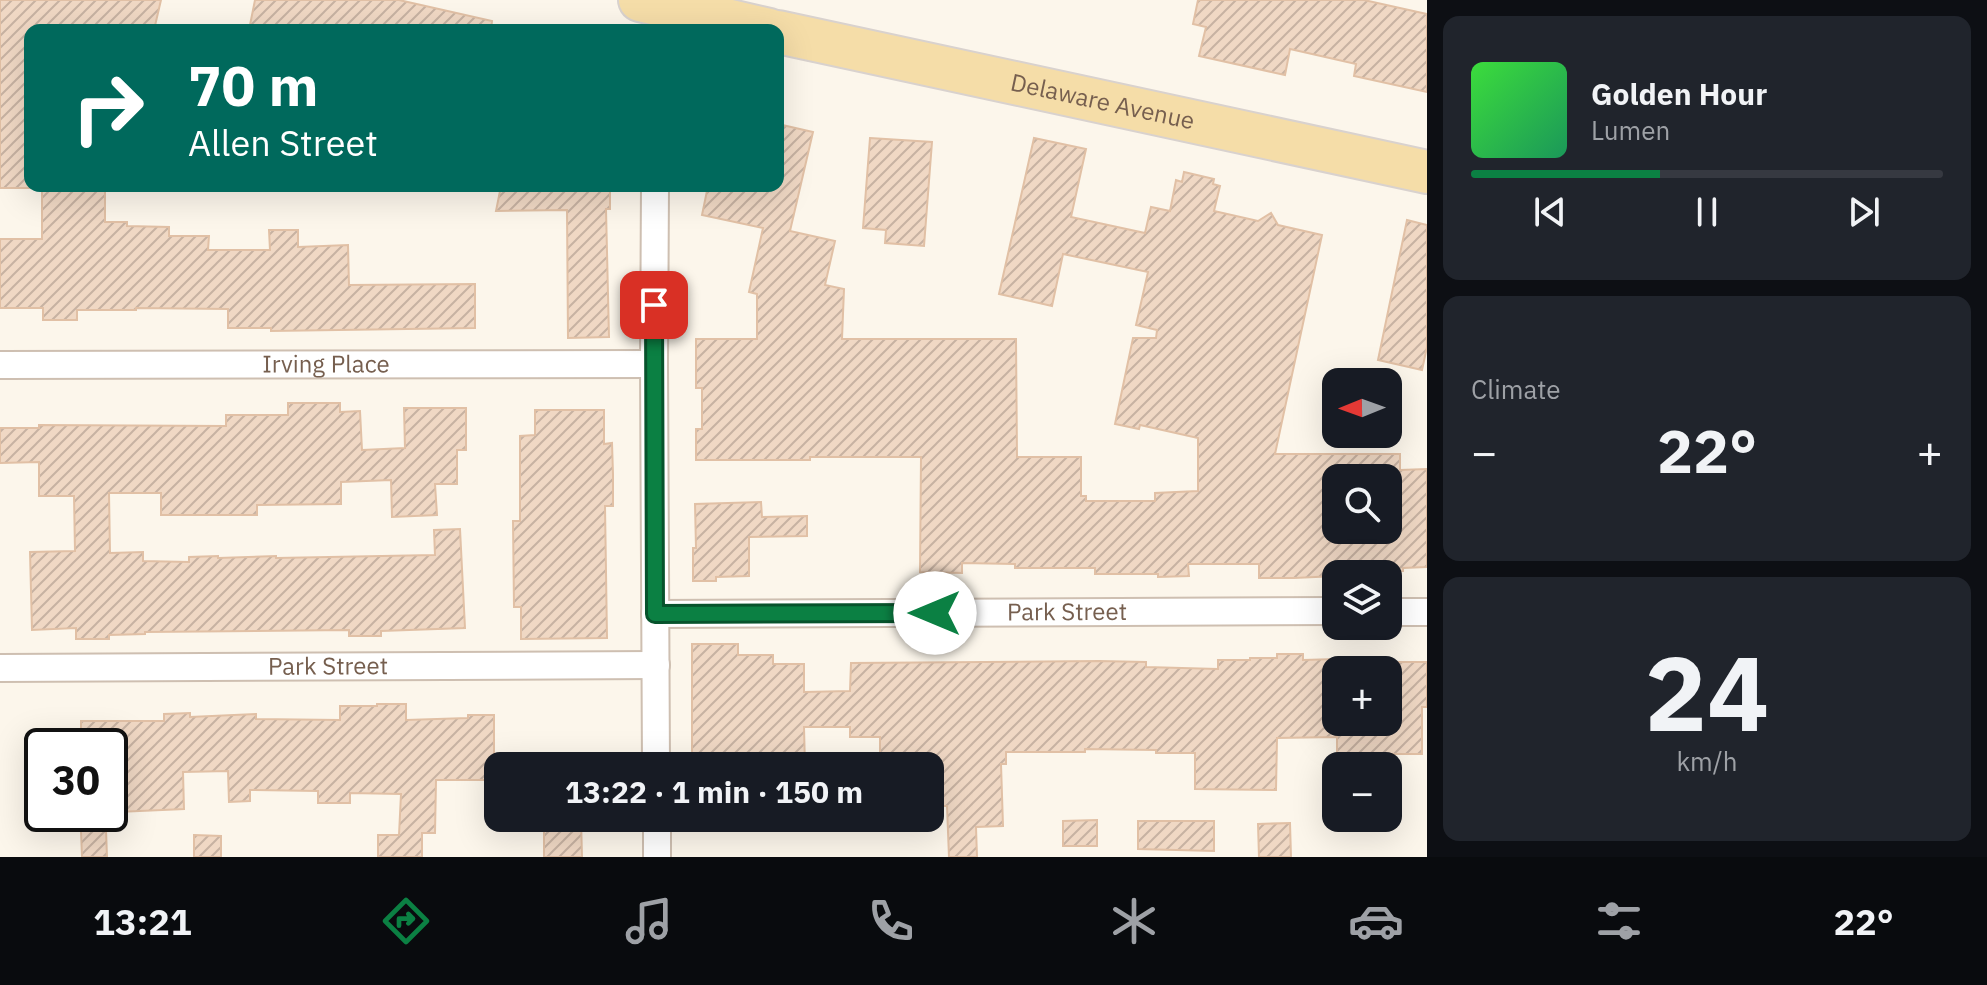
<!DOCTYPE html>
<html lang="en">
<head>
<meta charset="utf-8">
<style>
	:root { --surface:#171b24; --page:#20242c; --text:#f1f3f6; --muted:#9ea1a6; --line:#363941; --accent:#0b8043 }
	body { margin:0; font-family:"IBM Plex Sans",sans-serif; background:var(--page); color:var(--text); height:100vh; display:flex; flex-direction:column; font-size:30px; white-space:nowrap }
	* { box-sizing:border-box; margin:0 }
	p { font-size:26px; color:var(--muted) }
	.icon { flex:none; width:44px; height:44px; fill:none; stroke:currentColor; stroke-width:2; stroke-linecap:round; stroke-linejoin:round }
	.map { position:relative; flex:1; overflow:hidden }
	.side { display:flex; flex-direction:column; gap:16px; padding:16px; background:#0d0f14; width:560px }
	.side>* { flex:none }
	.top-card { position:absolute; left:24px; top:24px; width:760px; height:168px; border-radius:16px; box-shadow:0 8px 32px #0002; background:#00695c; color:#fff; overflow:hidden }
	.needle { width:52px; rotate:269deg }
	.controls { position:absolute; left:1322px; top:368px; display:grid; gap:16px }
	.controls a { display:grid; place-items:center; width:80px; height:80px; border-radius:16px; background:var(--surface); box-shadow:0 8px 32px #0002; font-size:40px }
	.speed { position:absolute; left:24px; top:728px; display:flex; gap:16px; font-size:40px; font-weight:700; text-align:center }
	.speed>* { display:grid; place-content:center; width:104px; height:104px; border-radius:50%; background:var(--surface); box-shadow:0 8px 32px #0002; line-height:1 }
	.speed .limit { border:4px solid #111; border-radius:12px; background:#fff; color:#111 }
	.pin { position:absolute; display:grid; place-items:center; width:68px; height:68px; color:#fff; margin:-34px; border-radius:16px; box-shadow:0 4px 12px #0006 }
	.me { position:absolute; width:88px; margin:-44px; rotate:270deg; stroke-linejoin:round; filter:drop-shadow(0 0 6px #0008) }
	.turn { display:flex; align-items:center; gap:28px; height:168px; padding:0 32px; font-size:36px }
	.turn .icon { width:104px; height:104px; stroke-width:2.5 }
	.turn b { display:block; font-size:56px; line-height:68px }
	.big { font-size:60px; font-weight:700; line-height:1.1 }
	.side .card { flex:1; display:flex; flex-direction:column; justify-content:center; gap:12px; min-width:0; padding:0 28px; border-radius:16px; background:var(--page) }
	.side .dial { align-items:center; gap:0 }
	.dial b { font-size:104px; line-height:1 }
	.song { display:flex; align-items:center; gap:24px }
	.cover { width:96px; height:96px; border-radius:12px; background:linear-gradient(135deg,hsl(120 70% 55%),hsl(150 70% 35%)) }
	.played { height:8px; border-radius:4px; background:linear-gradient(90deg,var(--accent) 40%,var(--line) 40%) }
	.keys { display:flex; justify-content:space-around; direction:ltr }
	.heat { display:flex; justify-content:space-between; align-items:center; font-size:44px; direction:ltr }
	.trip { position:absolute; left:484px; top:752px; width:460px; height:80px; border-radius:16px; background:var(--surface); box-shadow:0 8px 32px #0002; font-weight:700; line-height:80px; text-align:center }
	.tabs { display:flex; height:128px; justify-content:space-around; align-items:center; background:#090b0e; color:var(--muted) }
	.tabs .icon { width:56px; height:56px }
	.tabs .on { color:var(--accent) }
	.tabs b { font-size:36px; color:var(--text) }
	main { display:flex; flex:1; min-height:0 }
	.map>svg:first-child { display:block }
	.building { fill:url(#building-hatch); stroke:#e1c0a5; stroke-width:2; fill-rule:evenodd }
	.lines { fill:none; stroke-linecap:round; stroke-linejoin:round }
	.minor-casing { stroke:#cebfb1; stroke-width:30 }
	.primary-casing { stroke:#d9d2ce; stroke-width:46 }
	.minor { stroke:#fff; stroke-width:26 }
	.primary { stroke:#f5dda8; stroke-width:42 }
	.route-casing { stroke:#07532c; stroke-width:20 }
	.route { stroke:#0b8043; stroke-width:14 }
	.labels { text-anchor:middle; stroke-width:7; stroke-linejoin:round; paint-order:stroke }
	.street-label { font-size:24px; fill:#765f4f; stroke:#fefaf2 }
</style>
</head>
<body>
<main>
<div class="map">
<svg width="1427" height="857" viewBox="0 0 1427 857">
	<defs>
		<pattern id="building-hatch" width="6" height="6" patternUnits="userSpaceOnUse" patternTransform="scale(2)"><rect width="6" height="6" fill="#f0d8c4"/><path d="M-1 1l2-2M0 6l6-6M5 7l2-2" fill="none" stroke="#c7b2a2"/></pattern>
	</defs>
	<rect width="100%" height="100%" fill="#fcf6eb"/>
	<!-- building -->
	<path class="building" d="M0,0H161L154,30H30V188H0Z
		M255,0H399L492,21L491,30H249Z
		M1198,0H1364L1427,14V92L1354,76L1356,64L1290,49L1285,75L1199,56L1206,27L1193,24Z
		M778,124L813,132L790,231L835,241L825,285L844,289L842,339H1016L1017,457H1081V496H1086V501H1155V493L1198,491V438L1140,425L1139,429L1115,424L1133,338H1156L1157,330L1136,325L1148,272L1063,254L1052,306L999,294L1034,138L1086,149L1071,217L1145,233L1151,207L1170,211L1176,180L1182,182L1184,172L1214,179L1213,184L1220,186L1214,211L1258,221L1271,213L1278,225L1322,235L1275,454H1400V470L1427,469V567L1403,568V571L1343,572V574H1336V576L1294,578H1259V564H1188L1189,576L1158,577V574H1095V568H1015V564L962,563V573L920,572L921,457H810V460H696V429H702V388H696V339H757V294L749,292L763,228L702,215L708,186H778ZM1336,478H1388V530H1336Z
		M870,138L932,142L924,246L885,243L886,230L863,228Z
		M42,186H101V191H105V222H127V226L169,227V236H209L208,250H270L269,230H298V247L348,245L349,285L475,284V328L271,331V328H228V309L136,308V310H77V320H43V308H0V239H42Z
		M501,186H610V209H606L609,337L568,338L567,210L496,211Z
		M1407,220L1427,225V347L1422,370L1378,360Z
		M288,403H340V412L360,411L362,450L405,448L404,408H466V450H457V484H435L437,515L392,517L391,480L341,482V504L257,505V515H161V493H109L110,553L143,552V561L189,562V557L218,556V558L276,556V558L435,555L434,530L460,529L465,628L381,631V636H349V630L145,632V634L109,635V639H76V628L32,630L30,552L75,551L74,496H39V462L0,463V428H39V425L226,426V415H288Z
		M535,410H604V444L612,443L613,474V506H605L607,638L521,639V607H514L513,521H520V436L535,435Z
		M761,502L762,517L807,516V536L749,537V576L716,577V581H693V548H696L695,504Z
		M692,644H738V655H773V664H804V692L850,691L851,663L1099,661L1146,662V667L1218,669V660H1250V658H1277V654H1303V660L1336,659V737L1277,738L1276,790L1195,789V753H1156V750L1085,749V752H1006V764H1001L1003,826L976,827L977,857H949L947,806H930V755L880,756V737H850V727H804L805,766H692Z
		M1388,662H1427V707H1422V754H1368V766H1337V722H1388Z
		M377,704H406V720L468,718V715H494V780H436L435,833H422V857H378V835H399L401,794L350,793V803H318V791L250,790V801L229,802L228,771L183,772L184,809L118,812V769H110V746H81V721H164V714L190,713V717L256,714V719L340,720V706H377Z
		M544,818H581L582,857H544Z
		M1097,820V846H1063V821Z
		M1138,821H1214V851L1138,849Z
		M1290,823L1291,857H1259L1258,824Z
		M106,830L107,857H82L81,831Z
		M194,835L221,836V857H194Z"/>
	<g class="lines">
		<!-- minor casing -->
		<g class="minor-casing">
			<g id="minor">
				<path d="M655,186L654,364L656,766"/>
				<path id="s1" d="M0,365L654,364"/>
				<path d="M1388,612H1427"/>
				<path id="s2" d="M655,614L1336,611"/>
				<path id="s3" d="M0,668L656,665"/>
				<path d="M657,818V857"/>
			</g>
		</g>
		<!-- primary casing -->
		<g class="primary-casing">
			<g id="primary">
				<path d="M640,0L769,30"/>
				<path id="s4" d="M778,32L1427,172"/>
			</g>
		</g>
		<!-- minor -->
		<use href="#minor" class="minor"/>
		<!-- primary -->
		<use href="#primary" class="primary"/>
	</g>
	<g class="lines">
		<!-- route casing -->
		<g class="route-casing">
			<path id="route" d="M654,305L655,614L935,613"/>
		</g>
		<!-- route -->
		<use href="#route" class="route"/>
	</g>
	<g class="labels">
		<!-- street labels -->
		<g class="street-label">
			<text dy="8" stroke="none"><textPath href="#s4" startOffset="332">Delaware Avenue</textPath></text>
			<text dy="8" stroke="none"><textPath href="#s1" startOffset="326">Irving Place</textPath></text>
			<text dy="8" stroke="none"><textPath href="#s2" startOffset="412">Park Street</textPath></text>
			<text dy="8" stroke="none"><textPath href="#s3" startOffset="328">Park Street</textPath></text>
		</g>
	</g>
</svg>
<div class="controls">
<a><svg class="needle" viewBox="-14 -14 28 28"><path d="M0-13l5 13h-10z" fill="#e53935"/><path d="M0 13l5-13h-10z" fill="#9ea1a6"/></svg></a>
<a><svg class="icon" aria-label="search" viewBox="0 0 24 24"><circle cx="10" cy="10" r="6"/><path d="M15 15l6 6"/></svg></a>
<a><svg class="icon" aria-label="layers" viewBox="0 0 24 24"><path d="M12 4l9 5-9 5-9-5zM3 14l9 5 9-5"/></svg></a>
<a>+</a>
<a>−</a>
</div>
<div class="speed"><div class="limit">30</div></div>
<div class="pin" style="left:654px;top:305px;background:#d93025"><svg class="icon" aria-label="arrive" viewBox="0 0 24 24"><path d="M6 21V4h12l-3 4 3 4H6"/></svg></div>
<svg class="me" style="left:935px;top:613px" viewBox="-20 -20 40 40"><circle r="19" fill="#fff"/><path d="M0-13L10 11 0 6-10 11z" fill="#0b8043"/></svg>
<div class="trip">13:22 · 1 min · 150 m</div>
<div class="top-card">
<div class="turn"><svg class="icon" aria-label="right" viewBox="0 0 24 24"><path d="M7 20v-9h11M14 6l5 5-5 5"/></svg><div><b>70 m</b>Allen Street</div></div>
</div>
</div>
<section class="side">
<div class="card">
<div class="song"><i class="cover"></i><div><b>Golden Hour</b><p>Lumen</p></div></div>
<div class="played"></div>
<div class="keys"><svg class="icon" aria-label="previous" viewBox="0 0 24 24"><path d="M18 5L8 12l10 7zM5 5v14"/></svg><svg class="icon" aria-label="pause" viewBox="0 0 24 24"><path d="M8 5v14M16 5v14"/></svg><svg class="icon" aria-label="next" viewBox="0 0 24 24"><path d="M6 5l10 7-10 7zM19 5v14"/></svg></div>
</div>
<div class="card"><p>Climate</p>
<div class="heat"><a>−</a><b class="big">22°</b><a>+</a></div>
</div>
<div class="card dial"><b>24</b><p>km/h</p></div>
</section>
</main>
<nav class="tabs">
<b>13:21</b>
<svg class="icon on" aria-label="directions" viewBox="0 0 24 24"><path d="M12 3l9 9-9 9-9-9zM9 14v-3h6M13 9l2 2-2 2"/></svg>
<svg class="icon" aria-label="music" viewBox="0 0 24 24"><path d="M9 18V5l10-2v13"/><circle cx="6" cy="18" r="3"/><circle cx="16" cy="16" r="3"/></svg>
<svg class="icon" aria-label="phone" viewBox="0 0 24 24"><path d="M5 4h4l2 5-3 2q2 4 5 5l2-3 5 2v4C11 20 4 13 5 4z"/></svg>
<svg class="icon" aria-label="climate" viewBox="0 0 24 24"><path d="M12 3v18M4 7l16 10M4 17L20 7"/></svg>
<svg class="icon" aria-label="car" viewBox="0 0 24 24"><path d="M5 17H2v-5l4-1 3-4h7l3 4 3 1v5h-3M9 17h6M6 11h13"/><circle cx="7" cy="17" r="2"/><circle cx="17" cy="17" r="2"/></svg>
<svg class="icon" aria-label="filters" viewBox="0 0 24 24"><path d="M4 7h16M4 17h16"/><circle cx="9" cy="7" r="2"/><circle cx="15" cy="17" r="2"/></svg>
<b>22°</b>
</nav>
</body>
</html>
